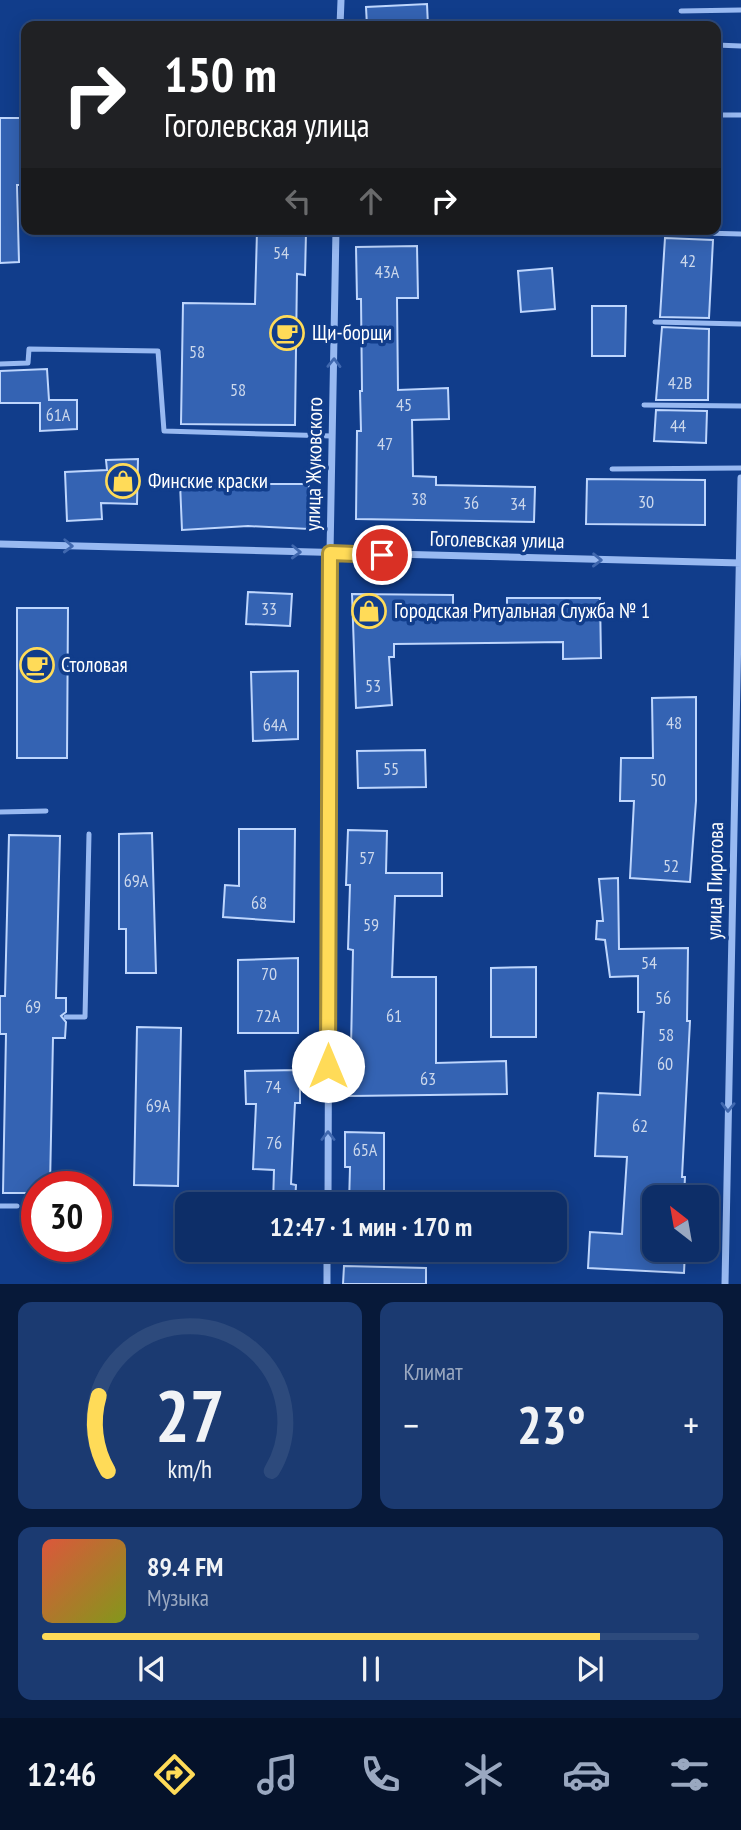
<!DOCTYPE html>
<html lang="ru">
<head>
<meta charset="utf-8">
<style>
	:root { --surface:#0d2e68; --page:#1b3a71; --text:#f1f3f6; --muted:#9aa8c0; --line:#2d4a7c; --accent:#ffdb58 }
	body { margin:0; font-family:"PT Sans Narrow",sans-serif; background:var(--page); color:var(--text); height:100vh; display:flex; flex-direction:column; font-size:26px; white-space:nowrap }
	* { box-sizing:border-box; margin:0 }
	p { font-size:23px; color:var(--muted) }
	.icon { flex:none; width:38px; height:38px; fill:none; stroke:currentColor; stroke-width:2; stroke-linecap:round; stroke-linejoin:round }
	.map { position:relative; height:1284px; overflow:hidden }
	.details { display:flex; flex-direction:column; gap:18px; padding:18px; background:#071939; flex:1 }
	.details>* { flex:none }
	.guide { position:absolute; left:21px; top:21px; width:700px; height:214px; border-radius:14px; box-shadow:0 4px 18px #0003,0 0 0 2px var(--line); background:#202124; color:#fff; overflow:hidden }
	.needle { width:46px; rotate:329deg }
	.fabs { position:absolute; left:642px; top:1185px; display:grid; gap:14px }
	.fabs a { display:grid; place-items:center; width:77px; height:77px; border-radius:14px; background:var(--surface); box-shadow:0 4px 18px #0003,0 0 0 2px var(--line); font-size:35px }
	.speed { position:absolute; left:21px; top:1171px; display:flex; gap:14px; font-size:35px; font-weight:700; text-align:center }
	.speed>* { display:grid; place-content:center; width:91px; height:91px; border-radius:50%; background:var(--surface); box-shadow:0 4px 18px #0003,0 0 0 2px var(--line); line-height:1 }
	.speed .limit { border:10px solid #d22; background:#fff; color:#111 }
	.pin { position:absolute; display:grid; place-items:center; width:60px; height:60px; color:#fff; margin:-30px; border:4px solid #fff; border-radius:50%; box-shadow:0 2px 7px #0007 }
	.me { position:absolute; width:77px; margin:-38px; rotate:0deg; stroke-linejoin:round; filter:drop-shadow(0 0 5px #0008) }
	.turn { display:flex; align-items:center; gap:24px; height:147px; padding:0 28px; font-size:32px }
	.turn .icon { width:91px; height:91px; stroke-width:2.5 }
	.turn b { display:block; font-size:49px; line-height:60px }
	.lanes { display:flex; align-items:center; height:66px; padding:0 28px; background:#0003; justify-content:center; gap:35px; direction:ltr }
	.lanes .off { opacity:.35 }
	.big { font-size:52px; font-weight:800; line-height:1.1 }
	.details .card { flex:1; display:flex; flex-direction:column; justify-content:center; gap:10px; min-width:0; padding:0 24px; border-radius:14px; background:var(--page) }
	.details .dial { align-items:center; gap:0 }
	.dial svg { height:182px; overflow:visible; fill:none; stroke:var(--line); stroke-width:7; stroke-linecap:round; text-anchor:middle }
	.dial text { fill:var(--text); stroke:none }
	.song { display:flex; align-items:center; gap:21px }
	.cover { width:84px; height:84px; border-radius:10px; background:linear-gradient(135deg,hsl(10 70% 55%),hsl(70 70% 35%)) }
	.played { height:7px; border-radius:4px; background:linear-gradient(90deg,var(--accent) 85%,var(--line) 85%) }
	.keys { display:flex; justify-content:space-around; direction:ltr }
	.heat { display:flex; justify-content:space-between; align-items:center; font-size:38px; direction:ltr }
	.details .tiles { flex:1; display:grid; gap:18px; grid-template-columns:1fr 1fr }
	.card:last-child { grid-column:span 2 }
	.trip { position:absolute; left:175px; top:1192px; width:392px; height:70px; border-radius:14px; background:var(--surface); box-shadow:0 4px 18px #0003,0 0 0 2px var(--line); font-weight:800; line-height:70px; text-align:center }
	.tabs { display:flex; height:112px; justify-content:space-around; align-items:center; background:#05122a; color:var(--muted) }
	.tabs .icon { width:49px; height:49px }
	.tabs .active { color:var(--accent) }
	.tabs b { font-size:32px; color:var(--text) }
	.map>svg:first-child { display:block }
	.building { fill:#3463b3; stroke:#bed6fd; stroke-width:2 }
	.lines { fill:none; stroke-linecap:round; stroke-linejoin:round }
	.lane { stroke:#98b9f1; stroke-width:5 }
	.street { stroke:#98b9f1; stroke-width:7 }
	.oneway { stroke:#4068af }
	.route-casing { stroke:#a68e39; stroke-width:18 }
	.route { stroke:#ffdb58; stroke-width:12 }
	.labels { text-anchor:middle; stroke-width:7; stroke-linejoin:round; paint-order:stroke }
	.number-label { font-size:18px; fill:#ccd8ec }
	.poi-label { font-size:21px; fill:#fff; stroke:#113d8b; text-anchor:start }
	.street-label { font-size:21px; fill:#fff; stroke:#113d8b }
</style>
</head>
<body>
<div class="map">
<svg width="741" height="1284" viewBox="0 0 741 1284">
	<rect width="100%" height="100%" fill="#113d8b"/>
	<!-- building -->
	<path class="building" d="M427,4L428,26H367L366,7Z
		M0,118H26V185H17L19,262L0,263Z
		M257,231L306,233L305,275L297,274L295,425L181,424L183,303L255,304Z
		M665,238L713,240L709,318L660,317Z
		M417,246L418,298H397L398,390L448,388L449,419L412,420L413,476L436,477V485L535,487L534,522L356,519L357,431H361L360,391H362L361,299H357L356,247Z
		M552,268L555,309L521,312L518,271Z
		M592,306H626L625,356H592Z
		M662,327L709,329L708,400H656Z
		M47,369L49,400H77V429L40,431V403H0V371Z
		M656,410L707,411L706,443L654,441Z
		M138,459L137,504L101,503L102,519L67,521L65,472L107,470L106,460Z
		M587,479L705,480V525L586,524Z
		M232,480V484H309V529L248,526L182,530L180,483Z
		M248,592L292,594L290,626L246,624Z
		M352,594L453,595V610L507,611V598H600L601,658L563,659V642L394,644V657H389L392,705L356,708Z
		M17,608H68L67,758H17Z
		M298,671V739L253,741L251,672Z
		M696,697V801L690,882L630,878L634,801H620L621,758H653L652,698Z
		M425,750L426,787L358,788L357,751Z
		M239,829H295L294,922L223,917L225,885L239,886Z
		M348,830L387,831L386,873H442V896H395L392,977H436V1063L506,1061L507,1094L350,1096L353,950L348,949L350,885H346Z
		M152,833L156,973H126V929H119V834Z
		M9,835L60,836L56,998H66V1012L61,1016L66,1022L65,1038H53L50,1186H37V1193H3L6,1034H0V996H5Z
		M618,878L619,949L688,948L687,1021H690L682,1177H685L684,1197H654V1250H685L684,1273L588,1268L590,1232L622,1234L627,1157L595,1156L598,1093L640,1095L644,1012H638V976L610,977L605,940L596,939L597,921H603L599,879Z
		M298,958V1033H238V960Z
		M536,967V1037H491V968Z
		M137,1027L181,1028L178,1186L134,1185Z
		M300,1070V1103H295L291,1184L296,1185L295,1204H273L274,1170L253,1169L256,1104H246L245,1071Z
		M345,1132L384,1133V1204H349L350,1167H345Z
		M344,1266L426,1268V1284H343Z"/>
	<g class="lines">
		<!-- lane -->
		<path class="lane" d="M681,11L741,10
			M716,45L741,46
			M716,115H741
			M664,232L741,234
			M655,322L741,324
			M0,364L28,363L29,349L158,351L164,431L332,436
			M644,405L741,406
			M612,469L741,468
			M0,812L46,811
			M66,1017H85L89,834
			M0,1206H17"/>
		<!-- street -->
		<path class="street" d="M340,26L341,0
			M0,544L741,563
			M328,1204L330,553L336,229
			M327,1284V1250
			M725,1284L741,478"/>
	</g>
	<!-- one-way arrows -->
	<defs><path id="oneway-chevron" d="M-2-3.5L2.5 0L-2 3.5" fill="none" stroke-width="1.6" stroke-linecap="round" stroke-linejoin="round" transform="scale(1.75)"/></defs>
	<g class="oneway">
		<use href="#oneway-chevron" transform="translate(334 363) rotate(-89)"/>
		<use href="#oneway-chevron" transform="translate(68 546) rotate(2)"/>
		<use href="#oneway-chevron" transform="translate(296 552) rotate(2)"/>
		<use href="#oneway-chevron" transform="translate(597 560) rotate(1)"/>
		<use href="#oneway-chevron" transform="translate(728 1107) rotate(91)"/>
		<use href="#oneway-chevron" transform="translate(328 1136) rotate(-90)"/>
	</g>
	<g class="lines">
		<!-- route casing -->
		<g class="route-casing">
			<path id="route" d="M328,1066L330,553L382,555"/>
		</g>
		<!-- route -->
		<use href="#route" class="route"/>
	</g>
	<!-- icons -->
	<defs>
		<g id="cafe-ring" transform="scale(1.75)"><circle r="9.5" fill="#113d8b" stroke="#ffdb58" stroke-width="1.5"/><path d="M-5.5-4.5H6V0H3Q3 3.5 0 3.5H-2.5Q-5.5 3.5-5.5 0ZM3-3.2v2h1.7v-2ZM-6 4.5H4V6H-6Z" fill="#ffdb58"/></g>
		<g id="shop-ring" transform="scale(1.75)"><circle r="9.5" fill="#113d8b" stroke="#ffdb58" stroke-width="1.5"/><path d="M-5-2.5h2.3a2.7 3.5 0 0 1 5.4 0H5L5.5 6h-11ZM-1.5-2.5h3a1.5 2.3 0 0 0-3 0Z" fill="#ffdb58"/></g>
	</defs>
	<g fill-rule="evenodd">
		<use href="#cafe-ring" x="287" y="333"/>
		<use href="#shop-ring" x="123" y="481"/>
		<use href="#shop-ring" x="369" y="611"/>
		<use href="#cafe-ring" x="37" y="665"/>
	</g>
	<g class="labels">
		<!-- number labels -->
		<g class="number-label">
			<text x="281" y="259">54</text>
			<text x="688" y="267">42</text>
			<text x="387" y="278">43А</text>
			<text x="197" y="358">58</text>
			<text x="680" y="389">42В</text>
			<text x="238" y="396">58</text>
			<text x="404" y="411">45</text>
			<text x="58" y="421">61А</text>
			<text x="678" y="432">44</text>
			<text x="385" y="450">47</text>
			<text x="419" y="505">38</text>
			<text x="646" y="508">30</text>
			<text x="471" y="509">36</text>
			<text x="518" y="510">34</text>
			<text x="269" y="615">33</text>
			<text x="373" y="692">53</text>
			<text x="674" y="729">48</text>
			<text x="275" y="731">64А</text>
			<text x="391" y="775">55</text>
			<text x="658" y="786">50</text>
			<text x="367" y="864">57</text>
			<text x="671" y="872">52</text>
			<text x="136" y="887">69А</text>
			<text x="259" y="909">68</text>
			<text x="371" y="931">59</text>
			<text x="649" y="969">54</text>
			<text x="269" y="980">70</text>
			<text x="663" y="1004">56</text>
			<text x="33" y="1013">69</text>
			<text x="268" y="1022">72А</text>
			<text x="394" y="1022">61</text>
			<text x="666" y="1041">58</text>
			<text x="665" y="1070">60</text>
			<text x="428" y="1085">63</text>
			<text x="273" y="1093">74</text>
			<text x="158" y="1112">69А</text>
			<text x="640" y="1132">62</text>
			<text x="274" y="1149">76</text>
			<text x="365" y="1156">65А</text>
		</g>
		<!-- poi labels -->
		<g class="poi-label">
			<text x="312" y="340">Щи-борщи</text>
			<text x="148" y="488">Финские краски</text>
			<text x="394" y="618">Городская Ритуальная Служба № 1</text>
			<text x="61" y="672">Столовая</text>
		</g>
		<!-- street labels -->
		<g class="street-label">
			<text transform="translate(314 464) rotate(-89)" y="7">улица Жуковского</text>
			<text transform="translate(497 540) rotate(1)" y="7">Гоголевская улица</text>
			<text transform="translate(715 881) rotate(-89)" y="7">улица Пирогова</text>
		</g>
	</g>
</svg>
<div class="fabs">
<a><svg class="needle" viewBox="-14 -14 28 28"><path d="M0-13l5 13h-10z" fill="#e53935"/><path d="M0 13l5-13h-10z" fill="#9aa8c0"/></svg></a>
</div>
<div class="speed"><div class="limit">30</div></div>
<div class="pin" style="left:382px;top:555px;background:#d93025"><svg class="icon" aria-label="arrive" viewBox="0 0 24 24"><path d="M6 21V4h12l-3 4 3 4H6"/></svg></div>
<svg class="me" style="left:328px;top:1066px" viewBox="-20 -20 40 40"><circle r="19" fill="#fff"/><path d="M0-13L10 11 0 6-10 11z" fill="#ffdb58"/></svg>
<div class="trip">12:47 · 1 мин · 170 m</div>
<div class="guide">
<div class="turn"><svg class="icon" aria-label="right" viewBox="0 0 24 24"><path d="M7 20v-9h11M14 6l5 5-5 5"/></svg><div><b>150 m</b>Гоголевская улица</div></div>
<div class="lanes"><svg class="icon off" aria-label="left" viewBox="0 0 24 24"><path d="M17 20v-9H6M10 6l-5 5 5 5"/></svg><svg class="icon off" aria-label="ahead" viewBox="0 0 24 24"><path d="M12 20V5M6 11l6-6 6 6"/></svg><svg class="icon" aria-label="right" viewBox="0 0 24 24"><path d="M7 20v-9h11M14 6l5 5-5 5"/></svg></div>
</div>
</div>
<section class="details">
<div class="tiles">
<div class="card dial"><svg viewBox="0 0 100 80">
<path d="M14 69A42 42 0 1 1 86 69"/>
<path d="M14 69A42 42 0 0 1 10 36" stroke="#ffdb58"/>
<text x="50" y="56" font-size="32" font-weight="700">27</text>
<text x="50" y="72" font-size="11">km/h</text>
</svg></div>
<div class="card"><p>Климат</p>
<div class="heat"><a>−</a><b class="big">23°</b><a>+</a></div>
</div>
<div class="card">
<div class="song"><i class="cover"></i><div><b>89.4 FM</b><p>Музыка</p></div></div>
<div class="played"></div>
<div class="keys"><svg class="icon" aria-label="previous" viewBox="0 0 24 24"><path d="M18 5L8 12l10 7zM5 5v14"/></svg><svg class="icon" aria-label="pause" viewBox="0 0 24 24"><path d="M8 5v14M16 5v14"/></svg><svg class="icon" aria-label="next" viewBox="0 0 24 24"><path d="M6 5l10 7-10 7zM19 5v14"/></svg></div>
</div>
</div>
</section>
<nav class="tabs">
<b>12:46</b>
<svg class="icon active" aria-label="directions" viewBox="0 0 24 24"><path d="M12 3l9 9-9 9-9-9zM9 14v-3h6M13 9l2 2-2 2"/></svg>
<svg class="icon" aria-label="music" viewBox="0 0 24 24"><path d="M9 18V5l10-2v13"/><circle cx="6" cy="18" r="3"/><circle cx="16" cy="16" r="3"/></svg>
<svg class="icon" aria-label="phone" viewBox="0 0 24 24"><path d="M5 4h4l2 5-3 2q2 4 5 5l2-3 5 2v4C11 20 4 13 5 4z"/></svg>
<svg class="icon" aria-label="climate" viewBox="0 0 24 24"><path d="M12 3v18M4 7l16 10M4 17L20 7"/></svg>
<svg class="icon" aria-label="car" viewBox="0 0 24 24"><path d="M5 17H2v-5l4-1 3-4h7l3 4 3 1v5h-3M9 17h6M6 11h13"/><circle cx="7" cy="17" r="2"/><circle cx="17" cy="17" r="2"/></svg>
<svg class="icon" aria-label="filters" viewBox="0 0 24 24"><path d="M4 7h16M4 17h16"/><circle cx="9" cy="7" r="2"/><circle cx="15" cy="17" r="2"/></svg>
</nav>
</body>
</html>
